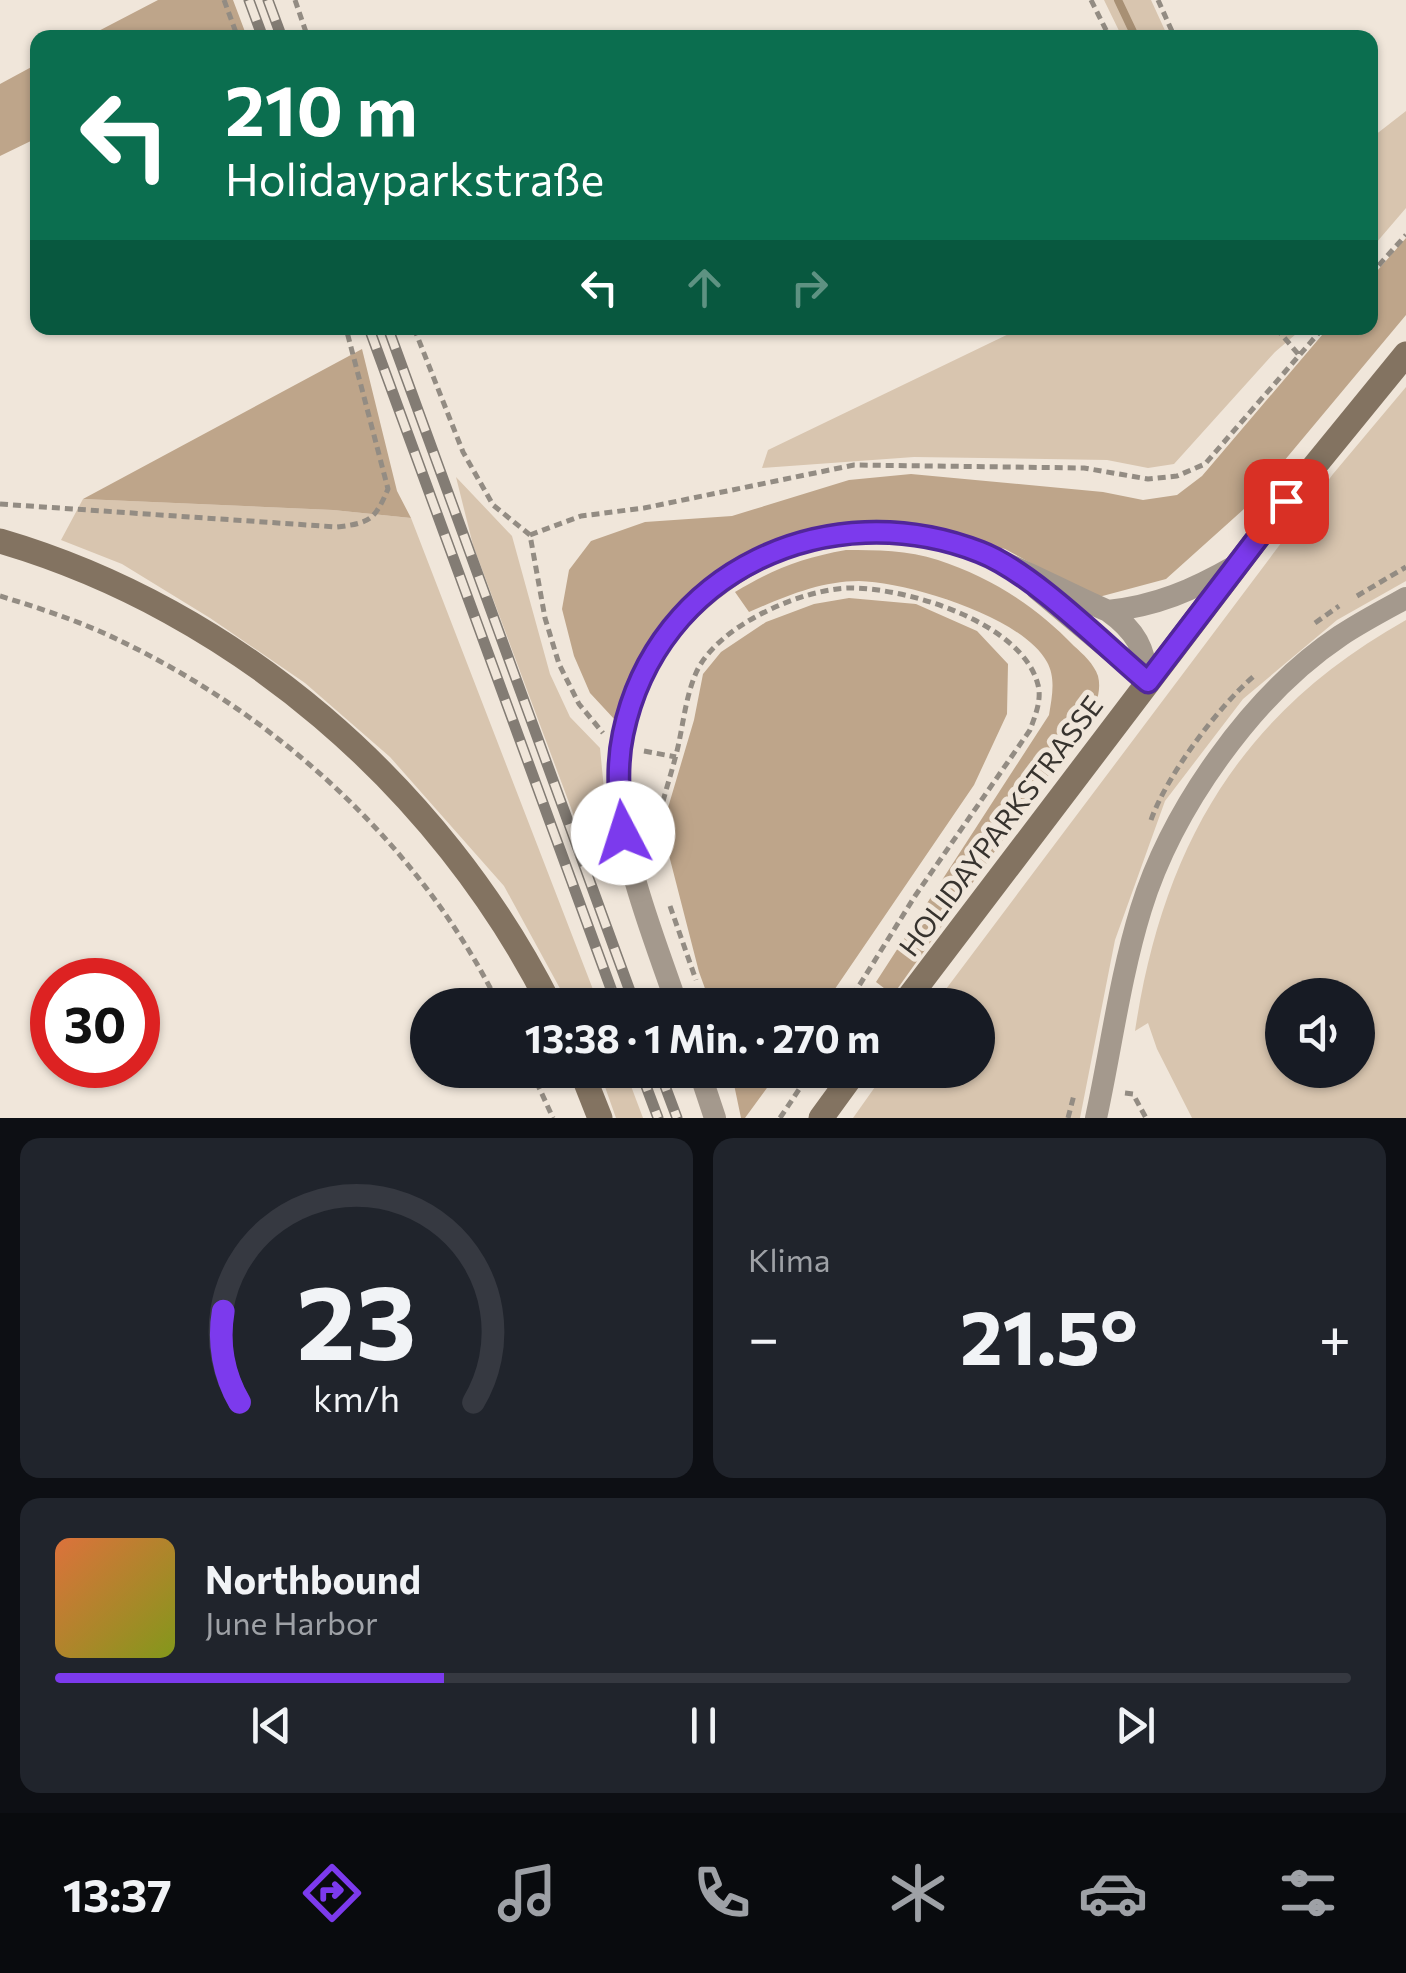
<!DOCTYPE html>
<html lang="de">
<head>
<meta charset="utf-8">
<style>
	:root { --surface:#171b24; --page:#20242c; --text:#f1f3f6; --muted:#9ea1a6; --line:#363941; --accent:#7c3aed }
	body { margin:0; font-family:Commissioner,sans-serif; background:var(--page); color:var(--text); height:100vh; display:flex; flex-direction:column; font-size:38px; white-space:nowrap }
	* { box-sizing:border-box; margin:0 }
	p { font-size:32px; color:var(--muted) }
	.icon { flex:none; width:55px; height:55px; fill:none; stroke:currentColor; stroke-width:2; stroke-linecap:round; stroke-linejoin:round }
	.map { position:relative; height:1118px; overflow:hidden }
	.drawer { display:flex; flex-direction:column; gap:20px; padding:20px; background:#0d0f14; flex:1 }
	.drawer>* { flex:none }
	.hud { position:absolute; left:30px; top:30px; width:1348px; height:305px; border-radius:20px; box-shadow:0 2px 8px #0004; background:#0b6e4f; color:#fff; overflow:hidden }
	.tools { position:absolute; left:1265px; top:978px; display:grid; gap:20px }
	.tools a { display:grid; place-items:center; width:110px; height:110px; border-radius:50%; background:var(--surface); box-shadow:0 2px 8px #0004; font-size:50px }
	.speed { position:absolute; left:30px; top:958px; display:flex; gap:20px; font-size:50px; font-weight:700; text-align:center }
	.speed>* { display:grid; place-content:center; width:130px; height:130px; border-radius:50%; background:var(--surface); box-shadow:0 2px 8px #0004; line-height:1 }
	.speed .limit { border:15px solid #d22; background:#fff; color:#111 }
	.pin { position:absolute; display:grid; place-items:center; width:85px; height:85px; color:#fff; margin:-42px; border-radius:20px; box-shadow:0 5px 15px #0006 }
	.me { position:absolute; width:110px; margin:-55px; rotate:355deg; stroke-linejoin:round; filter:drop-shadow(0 0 8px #0008) }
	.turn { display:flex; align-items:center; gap:35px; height:210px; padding:0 30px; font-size:45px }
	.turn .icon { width:130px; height:130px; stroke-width:2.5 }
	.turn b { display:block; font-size:70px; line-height:85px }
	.lanes { display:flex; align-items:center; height:95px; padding:0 30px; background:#0003; justify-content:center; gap:50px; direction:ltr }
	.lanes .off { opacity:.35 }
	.big { font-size:75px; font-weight:700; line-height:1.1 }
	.drawer .widget { flex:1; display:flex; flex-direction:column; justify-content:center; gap:15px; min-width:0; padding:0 35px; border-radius:20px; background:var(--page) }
	.drawer .dial { align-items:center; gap:0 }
	.dial svg { height:260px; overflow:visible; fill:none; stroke:var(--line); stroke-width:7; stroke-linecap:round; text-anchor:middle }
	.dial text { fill:var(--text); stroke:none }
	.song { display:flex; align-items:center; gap:30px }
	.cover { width:120px; height:120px; border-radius:15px; background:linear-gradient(135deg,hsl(20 70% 55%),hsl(70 70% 35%)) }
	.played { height:10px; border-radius:5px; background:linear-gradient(90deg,var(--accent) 30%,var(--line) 30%) }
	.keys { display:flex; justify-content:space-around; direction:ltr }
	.heat { display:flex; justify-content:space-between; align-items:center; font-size:55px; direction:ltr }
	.drawer .tiles { flex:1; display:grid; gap:20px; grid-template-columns:1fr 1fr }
	.widget:last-child { grid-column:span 2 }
	.trip { position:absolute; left:410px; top:988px; width:585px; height:100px; border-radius:50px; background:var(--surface); box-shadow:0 2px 8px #0004; font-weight:700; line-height:100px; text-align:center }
	.dock { display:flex; height:160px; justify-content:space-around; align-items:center; background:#090b0e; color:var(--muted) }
	.dock .icon { width:70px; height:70px }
	.dock .selected { color:var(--accent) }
	.dock b { font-size:45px; color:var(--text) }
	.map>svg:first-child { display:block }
	.green { fill:#d8c5af; fill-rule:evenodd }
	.forest { fill:#bea58a }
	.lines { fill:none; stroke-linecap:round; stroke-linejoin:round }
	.stream { stroke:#a89074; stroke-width:8 }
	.path { stroke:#938c83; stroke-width:5; stroke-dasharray:8 5; stroke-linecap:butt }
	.street { stroke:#a4998d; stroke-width:22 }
	.secondary { stroke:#837361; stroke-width:25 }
	.rail-casing { stroke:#837c74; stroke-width:11 }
	.rail { stroke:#f0e6da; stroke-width:8; stroke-dasharray:22; stroke-linecap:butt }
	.route-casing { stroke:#51269a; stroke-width:25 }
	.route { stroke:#7c3aed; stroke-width:18 }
	.labels { text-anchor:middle; stroke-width:10; stroke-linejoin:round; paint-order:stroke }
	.street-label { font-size:28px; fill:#37332e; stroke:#f0e6da }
</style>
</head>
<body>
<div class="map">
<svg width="1406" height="1118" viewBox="0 0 1406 1118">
	<rect width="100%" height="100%" fill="#f0e6da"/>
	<!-- green -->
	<path class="green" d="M1104,0H1151L1168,37H1122Z
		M1406,111V208L1370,250V139Z
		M1021,328H1303L1275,352L1174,464L1148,468L1107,460L914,457L762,468L768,450Z
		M1406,387V581L1337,620L1243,699L1165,801L1115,940L1080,1118H853L887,1070H978V1005H934L1333,474Z
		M456,477L512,536L550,674L570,717L600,748L611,862L593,867L473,545Z
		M83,499L333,510L411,518L599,1005H569L504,886L390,757L305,683L210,618L122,564L61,540Z
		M1406,620V1118H1192L1157,1049L1148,1023L1135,1031C1163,846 1240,713 1406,620ZM1282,995H1358V1070H1282Z
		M599,1070H625L643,1118H616Z"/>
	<!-- forest -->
	<path class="forest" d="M158,0H233L247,37H87Z
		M37,64V138L0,156V84Z
		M1406,238V315L1244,509L1166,579L1095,598L1005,549L904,524L733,566L616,721L590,693L574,656L562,609L569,570L591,541L645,522L732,516L849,480L911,474L1103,492L1143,500L1177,495L1202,476L1328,328H1370V279Z
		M362,349L397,491L411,518L333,510L83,499Z
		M846,550C876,550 908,550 938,560C990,577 1036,606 1074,646C1083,654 1094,664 1098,676C1102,692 1095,707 1088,720L893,995L876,982L1049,715C1052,697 1056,678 1047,662C1023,617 908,582 859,581C820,581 784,597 749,612L735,592C774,569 801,558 846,550Z
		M849,598L916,604L977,631L1008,664L1007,714L974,785L824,1005H711L699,972L662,828L694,720L703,674L721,652L766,622L814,604Z
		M731,1070H780L745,1118H741Z"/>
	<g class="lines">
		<!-- stream -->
		<path class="stream" d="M1118,0L1136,38"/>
		<!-- path -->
		<path class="path" d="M224,0L238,38
			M295,0L308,38
			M1091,0L1110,38
			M1158,0L1175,38
			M1370,275L1406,235
			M414,328L463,452L493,505L530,535L545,618L559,664L579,704L603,733
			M1276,328L1299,355
			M0,504L337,527C371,523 375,519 388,489L346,328
			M530,535L581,516L644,508L854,465L1084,468L1148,479L1177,476L1205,464L1323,328
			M0,596C36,607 73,619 108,635C272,711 418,841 499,1005
			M1357,596L1406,567
			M1315,623L1339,606
			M644,751L676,757
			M1151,820C1167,775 1218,707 1254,676
			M658,866C652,825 666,794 676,755C683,728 685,698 696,673C716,626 803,588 851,588C908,588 1023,623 1038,685C1042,700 1035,716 1030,730L915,896L847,1005
			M670,906L696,980
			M531,1070L553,1118
			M1125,1093L1133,1094L1146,1118
			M780,1118L812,1070
			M1068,1118L1074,1095"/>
		<!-- street -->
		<path class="street" d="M1037,589L1148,682
			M1108,611C1156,606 1193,590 1235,566
			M677,1005C652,931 620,857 619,779C616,628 768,512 911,533C978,543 1046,584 1108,611C1136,631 1145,648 1148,682
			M699,1070L715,1118
			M1096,1118C1111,1049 1120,977 1141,909C1172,809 1252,695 1340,636C1361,622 1384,610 1406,598"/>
		<!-- secondary -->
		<path class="secondary" d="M0,541C236,610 440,787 550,1005
			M903,1005L1286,501L1406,354
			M581,1070L600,1118
			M821,1118L856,1070"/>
		<!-- rail casing -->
		<g class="rail-casing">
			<path id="rail" d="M249,0L263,38
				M268,0L282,38
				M369,328L617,1005
				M388,328L635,1005
				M640,1070L658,1118
				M659,1070L677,1118"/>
		</g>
		<!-- rail -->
		<use href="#rail" class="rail"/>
	</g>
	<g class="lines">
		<!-- route casing -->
		<g class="route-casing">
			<path id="route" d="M623,833C619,800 616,767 623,734C657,570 829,493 980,552C1032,572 1103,644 1148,682L1286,501"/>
		</g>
		<!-- route -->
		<use href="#route" class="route"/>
	</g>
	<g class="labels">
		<!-- street labels -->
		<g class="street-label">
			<text transform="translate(1001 826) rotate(-53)" y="10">HOLIDAYPARKSTRASSE</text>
		</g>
	</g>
</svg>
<div class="tools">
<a><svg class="icon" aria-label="sound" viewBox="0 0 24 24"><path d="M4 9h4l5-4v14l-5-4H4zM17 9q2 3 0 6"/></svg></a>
</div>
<div class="speed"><div class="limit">30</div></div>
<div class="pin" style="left:1286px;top:501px;background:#d93025"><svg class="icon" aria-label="arrive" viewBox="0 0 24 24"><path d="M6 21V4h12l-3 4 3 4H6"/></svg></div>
<svg class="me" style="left:623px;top:833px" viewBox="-20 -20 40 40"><circle r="19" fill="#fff"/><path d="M0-13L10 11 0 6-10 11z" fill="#7c3aed"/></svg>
<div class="trip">13:38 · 1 Min. · 270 m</div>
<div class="hud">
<div class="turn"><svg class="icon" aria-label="left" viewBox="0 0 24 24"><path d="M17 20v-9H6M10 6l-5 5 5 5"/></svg><div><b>210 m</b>Holidayparkstraße</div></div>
<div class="lanes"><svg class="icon" aria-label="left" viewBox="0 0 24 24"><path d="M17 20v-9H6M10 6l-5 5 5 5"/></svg><svg class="icon off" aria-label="ahead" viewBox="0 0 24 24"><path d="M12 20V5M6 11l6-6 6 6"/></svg><svg class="icon off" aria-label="right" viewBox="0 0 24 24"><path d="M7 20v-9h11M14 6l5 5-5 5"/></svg></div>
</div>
</div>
<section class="drawer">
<div class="tiles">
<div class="widget dial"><svg viewBox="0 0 100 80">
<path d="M14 69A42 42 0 1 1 86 69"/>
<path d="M14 69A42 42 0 0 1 9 41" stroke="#7c3aed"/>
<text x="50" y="56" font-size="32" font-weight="700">23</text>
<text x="50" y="72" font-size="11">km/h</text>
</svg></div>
<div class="widget"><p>Klima</p>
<div class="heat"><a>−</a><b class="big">21.5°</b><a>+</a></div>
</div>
<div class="widget">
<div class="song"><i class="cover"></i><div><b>Northbound</b><p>June Harbor</p></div></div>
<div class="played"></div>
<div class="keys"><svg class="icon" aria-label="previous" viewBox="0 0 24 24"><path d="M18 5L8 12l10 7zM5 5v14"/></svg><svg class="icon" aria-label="pause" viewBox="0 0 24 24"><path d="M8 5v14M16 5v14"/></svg><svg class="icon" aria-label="next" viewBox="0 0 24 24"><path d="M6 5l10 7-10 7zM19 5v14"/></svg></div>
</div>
</div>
</section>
<nav class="dock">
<b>13:37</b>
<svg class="icon selected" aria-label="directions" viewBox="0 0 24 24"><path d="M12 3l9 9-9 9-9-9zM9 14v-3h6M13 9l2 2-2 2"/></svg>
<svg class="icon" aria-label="music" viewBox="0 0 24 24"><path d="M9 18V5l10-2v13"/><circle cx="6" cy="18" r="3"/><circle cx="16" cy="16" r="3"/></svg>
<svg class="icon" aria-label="phone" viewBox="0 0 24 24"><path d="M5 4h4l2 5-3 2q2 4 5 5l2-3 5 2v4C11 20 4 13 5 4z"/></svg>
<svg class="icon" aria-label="climate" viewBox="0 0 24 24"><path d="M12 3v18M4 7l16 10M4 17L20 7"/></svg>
<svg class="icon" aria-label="car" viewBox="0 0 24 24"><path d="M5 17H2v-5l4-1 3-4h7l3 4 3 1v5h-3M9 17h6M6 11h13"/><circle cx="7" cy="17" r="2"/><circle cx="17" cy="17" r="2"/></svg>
<svg class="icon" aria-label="filters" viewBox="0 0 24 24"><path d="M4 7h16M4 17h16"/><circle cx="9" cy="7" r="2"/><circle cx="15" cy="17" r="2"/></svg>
</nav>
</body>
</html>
